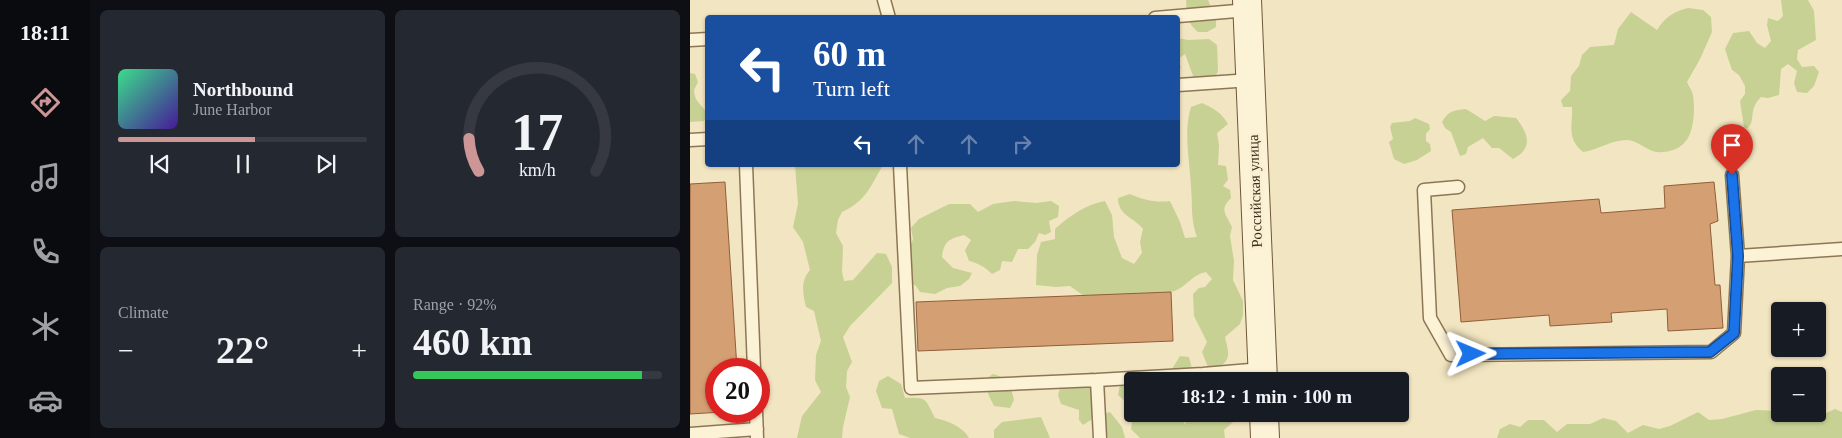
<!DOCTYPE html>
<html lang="en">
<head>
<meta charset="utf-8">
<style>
	:root { --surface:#171b24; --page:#242831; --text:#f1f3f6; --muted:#9ea1a6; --line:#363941; --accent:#cd9696 }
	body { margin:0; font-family:Georgia,serif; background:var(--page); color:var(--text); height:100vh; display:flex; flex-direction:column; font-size:19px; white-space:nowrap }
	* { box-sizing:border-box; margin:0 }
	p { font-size:16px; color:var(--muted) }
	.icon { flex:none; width:28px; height:28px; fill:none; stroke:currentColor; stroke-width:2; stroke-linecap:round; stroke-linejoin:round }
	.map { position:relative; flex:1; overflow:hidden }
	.drawer { display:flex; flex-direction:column; gap:10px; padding:10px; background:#0d0f14; width:600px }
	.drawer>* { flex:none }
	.hud { position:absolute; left:15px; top:15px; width:475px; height:152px; border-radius:5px; box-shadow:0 1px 4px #0004; background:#1a4fa0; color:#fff; overflow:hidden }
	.tools { position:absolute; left:1081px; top:302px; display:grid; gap:10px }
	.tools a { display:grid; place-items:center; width:55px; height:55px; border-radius:5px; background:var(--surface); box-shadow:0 1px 4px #0004; font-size:25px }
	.speed { position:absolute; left:15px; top:358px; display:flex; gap:10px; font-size:25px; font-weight:700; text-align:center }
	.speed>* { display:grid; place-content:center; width:65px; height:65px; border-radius:50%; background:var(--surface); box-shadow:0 1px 4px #0004; line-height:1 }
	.speed .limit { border:8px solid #d22; background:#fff; color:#111 }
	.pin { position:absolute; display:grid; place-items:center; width:42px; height:42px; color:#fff; margin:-51px -21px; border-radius:50% 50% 50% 0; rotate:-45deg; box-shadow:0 0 5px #0007 }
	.pin .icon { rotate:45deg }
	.me { position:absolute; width:55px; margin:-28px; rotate:89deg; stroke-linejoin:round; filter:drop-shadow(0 0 4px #0008) }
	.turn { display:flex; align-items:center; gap:18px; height:105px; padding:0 25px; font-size:22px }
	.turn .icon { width:65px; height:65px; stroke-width:2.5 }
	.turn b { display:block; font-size:35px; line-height:42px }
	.lanes { display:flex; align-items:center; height:48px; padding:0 25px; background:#0003; justify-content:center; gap:25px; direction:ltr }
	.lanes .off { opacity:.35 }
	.big { font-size:38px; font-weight:600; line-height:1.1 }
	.drawer .card { flex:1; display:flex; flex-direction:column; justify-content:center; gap:8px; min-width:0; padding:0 18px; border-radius:8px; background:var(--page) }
	.drawer .dial { align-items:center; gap:0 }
	.dial svg { height:130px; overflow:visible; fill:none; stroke:var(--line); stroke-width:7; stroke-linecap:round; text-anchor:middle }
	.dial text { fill:var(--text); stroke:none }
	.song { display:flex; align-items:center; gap:15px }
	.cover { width:60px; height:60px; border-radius:8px; background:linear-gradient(135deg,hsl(150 70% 55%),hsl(260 70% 35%)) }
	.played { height:5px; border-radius:2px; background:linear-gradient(90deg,var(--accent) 55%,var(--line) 55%) }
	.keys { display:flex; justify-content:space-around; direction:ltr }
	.heat { display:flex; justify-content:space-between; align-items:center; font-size:28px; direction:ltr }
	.charge { height:8px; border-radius:4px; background:linear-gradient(90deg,#34c759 92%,var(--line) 0) }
	.drawer .tiles { flex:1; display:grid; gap:10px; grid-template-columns:repeat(2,1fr) }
	.trip { position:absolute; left:434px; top:372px; width:285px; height:50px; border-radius:5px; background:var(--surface); box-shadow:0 1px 4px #0004; font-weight:600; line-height:50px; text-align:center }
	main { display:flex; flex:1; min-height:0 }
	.tab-bar { display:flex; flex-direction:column; width:90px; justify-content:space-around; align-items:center; background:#090b0e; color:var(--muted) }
	.tab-bar .icon { width:35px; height:35px }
	.tab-bar .active { color:var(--accent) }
	.tab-bar b { font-size:22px; color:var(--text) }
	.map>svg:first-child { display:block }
	.green { fill:#c7d194 }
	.building { fill:#d49f73; stroke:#8f5f3a }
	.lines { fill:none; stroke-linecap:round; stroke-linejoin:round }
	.service-casing { stroke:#8d7656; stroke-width:15 }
	.secondary-casing { stroke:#6f573a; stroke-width:30 }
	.service { stroke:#fcf2d5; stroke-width:12 }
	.secondary { stroke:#fcf2d5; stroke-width:28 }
	.route-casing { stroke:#114b97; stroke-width:12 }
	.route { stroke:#1a73e8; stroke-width:9 }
	.labels { text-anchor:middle; stroke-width:5; stroke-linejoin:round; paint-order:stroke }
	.street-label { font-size:15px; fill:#3c2d1c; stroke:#f9efd1 }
</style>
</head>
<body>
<main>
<nav class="tab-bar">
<b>18:11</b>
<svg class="icon active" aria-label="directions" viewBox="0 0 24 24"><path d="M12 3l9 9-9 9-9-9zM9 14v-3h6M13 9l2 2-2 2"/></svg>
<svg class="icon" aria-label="music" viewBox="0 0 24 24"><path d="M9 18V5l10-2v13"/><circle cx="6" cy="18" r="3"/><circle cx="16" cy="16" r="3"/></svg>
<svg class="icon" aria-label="phone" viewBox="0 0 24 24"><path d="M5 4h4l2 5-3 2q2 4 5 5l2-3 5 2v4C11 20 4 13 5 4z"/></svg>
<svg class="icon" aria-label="climate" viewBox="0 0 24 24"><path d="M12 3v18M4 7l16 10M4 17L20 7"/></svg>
<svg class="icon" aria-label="car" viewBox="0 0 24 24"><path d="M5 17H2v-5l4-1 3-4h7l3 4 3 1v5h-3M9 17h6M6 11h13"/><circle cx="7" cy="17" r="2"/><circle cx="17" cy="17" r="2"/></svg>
</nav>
<section class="drawer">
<div class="tiles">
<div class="card">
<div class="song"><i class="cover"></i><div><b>Northbound</b><p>June Harbor</p></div></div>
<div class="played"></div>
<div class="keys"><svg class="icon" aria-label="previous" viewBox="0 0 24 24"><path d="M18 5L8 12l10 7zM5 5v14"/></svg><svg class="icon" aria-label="pause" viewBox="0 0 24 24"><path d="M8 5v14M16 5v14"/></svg><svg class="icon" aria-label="next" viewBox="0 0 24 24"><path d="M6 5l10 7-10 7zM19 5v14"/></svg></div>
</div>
<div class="card dial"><svg viewBox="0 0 100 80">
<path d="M14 69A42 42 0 1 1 86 69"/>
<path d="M14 69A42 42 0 0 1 8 49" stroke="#cd9696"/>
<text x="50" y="56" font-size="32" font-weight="700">17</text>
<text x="50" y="72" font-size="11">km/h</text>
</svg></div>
<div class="card"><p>Climate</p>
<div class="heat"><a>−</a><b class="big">22°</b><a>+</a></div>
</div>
<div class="card"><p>Range · 92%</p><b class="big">460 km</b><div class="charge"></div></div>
</div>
</section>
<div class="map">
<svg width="1152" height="438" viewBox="0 0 1152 438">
	<rect width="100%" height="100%" fill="#f2e5c1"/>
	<!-- green -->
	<path class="green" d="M496,0H518L526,19V27L517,32H508C497,23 497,14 496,0Z
		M1091,0H1118L1124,11L1126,40L1108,50L1107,59L1112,67L1124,66L1129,72L1124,86L1117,93L1107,92L1104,83L1107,71L1098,64L1091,69L1089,95L1078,98L1071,97C1057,111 1067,120 1057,129L1054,127L1050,101L1055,94V86L1049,75L1042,70L1035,49L1043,33L1059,31L1067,43L1075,48L1081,41L1077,25L1078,18L1088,21L1093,16Z
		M998,8L1013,10L1021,17L1022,32L1010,59L997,82C998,85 1001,89 1002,92C1004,97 1004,106 1004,111C1003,132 998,150 973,152C958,154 951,141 937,140C921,140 908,150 893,152C876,138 883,126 882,107H873L871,100L880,91L881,76L889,66L892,55L900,47L924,45L928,29L941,12L967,30C975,17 983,12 998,8Z
		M488,38L498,40L519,39L527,45L528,71L522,83L505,81L495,54L488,59L491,68L488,71Z
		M0,73L5,74L8,82L4,90C5,104 12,103 17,114L14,121L0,122Z
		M512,103C523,108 532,113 538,124L527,133L529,145L528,165L536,166L538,180L533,186L540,190L541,198C529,210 536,214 542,227L540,236L544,261L543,280L553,301V315L550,324L535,337C539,354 542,360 525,370L518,367L512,352L517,342L504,316L503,294L509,288L515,287L522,279L516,272C501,275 495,289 481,292L394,296L380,286L366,287L346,285L347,255L351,242L365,239V229C379,216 397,204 415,201L422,215L424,237L432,258L444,264L452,253L450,242L453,229C444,217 428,216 428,198L440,194C454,200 465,203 480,201L490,222L495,238L507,237C500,216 503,208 501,188C500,161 493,132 501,107Z
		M776,109L795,121L804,116L826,118C838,133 844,148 823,159L809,148H802L793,138L778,147L776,154L770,156L761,132L755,128L752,122C758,111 764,110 776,109Z
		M725,118L739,124L740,129L736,134V141L740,144L741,151L727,160L714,164L704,159L699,142L703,139L700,127L702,123L720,121Z
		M105,165H193C180,187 176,201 152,212L148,220L146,233L153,246L152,272L154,281L163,280L187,253L196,254L202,267V283L160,326L153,337L162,362L157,371L156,387L160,397L153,427L152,438H107L112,416L131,392L125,380L126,355L131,341L124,311L116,307C113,294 110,281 120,270L113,242L103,227L108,204Z
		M324,201L346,203L361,201L369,206L368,217L359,221L361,232L355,235L349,233L345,242L338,249H328L322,262L312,261L310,270L302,274C295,267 288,263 279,261L275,250L281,240L274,235C259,239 254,241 252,257L263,268L282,273L279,279L270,286L257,288L245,294L230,292L226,286L216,280L218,253L223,239L221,228L229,219L259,204H280L288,212L303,204Z
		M490,356L499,357L505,381H442V414H495L494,425L500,416L507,421L515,414H544L543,422L534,430L535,438H450L441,429C444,414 440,405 428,395L431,379L435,372L447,370L461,374L482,369Z
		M403,372L419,380L401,420L393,425L389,420V410L371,404L368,395L372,382L383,375Z
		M303,374C318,378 321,386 324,400L320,408L304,406C300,397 294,389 297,378Z
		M198,376L211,384L215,398C238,397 235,399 245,418C258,421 272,426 279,438H220L209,434L202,409L192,408L186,391L189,381Z
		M1128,409L1134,414L1145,409L1152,412V438H807L810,429L820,424L830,427L838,420H854L867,432L877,424H900L913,418L926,421L938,433L953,425L969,429L980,426L1008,412L1019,420L1032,419L1066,410L1090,411V414H1102L1107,416L1114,414H1128Z
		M420,412L432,427L435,438H418L416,429L410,424L409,415Z
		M351,417L360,438H304V430L312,422Z"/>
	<!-- building -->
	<path class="building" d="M35,182L47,369H26V411H49L0,414V184Z
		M1024,182L1028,221L1020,224L1025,285H1030L1033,328L978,331L977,309L921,313L922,322L860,326L859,315L771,322L762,210L909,199L911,213L975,208L974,186Z
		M481,292L483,341L228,351L226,302Z"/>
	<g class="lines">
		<!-- service casing -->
		<g class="service-casing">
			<path id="service" d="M194,0L199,18
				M465,18L558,10
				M0,40L18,39
				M488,85L561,80
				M0,140L18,139
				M56,165L64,369
				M210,165L221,388L407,380
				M1042,175L1048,256
				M768,187L734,190L740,318L761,355L1021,352L1044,333L1048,256L1152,249
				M66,411L67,438
				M0,434L67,429
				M410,438L407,380L513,374L572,369"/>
		</g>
		<!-- secondary casing -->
		<g class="secondary-casing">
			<path id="secondary" d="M557,0L573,381
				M574,414L575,438"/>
		</g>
		<!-- service -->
		<use href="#service" class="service"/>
		<!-- secondary -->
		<use href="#secondary" class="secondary"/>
	</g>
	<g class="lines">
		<!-- route casing -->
		<g class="route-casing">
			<path id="route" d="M781,354L1020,352L1044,333L1048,256L1042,175"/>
		</g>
		<!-- route -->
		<use href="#route" class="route"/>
	</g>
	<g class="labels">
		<!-- street labels -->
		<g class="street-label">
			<text transform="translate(565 191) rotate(-92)" y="5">Российская улица</text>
		</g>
	</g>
</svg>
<div class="tools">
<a>+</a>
<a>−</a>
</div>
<div class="speed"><div class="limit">20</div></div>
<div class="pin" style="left:1042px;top:175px;background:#d93025"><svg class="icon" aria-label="arrive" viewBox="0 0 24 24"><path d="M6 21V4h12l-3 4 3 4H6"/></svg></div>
<svg class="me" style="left:781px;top:354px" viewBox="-20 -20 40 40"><path d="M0-17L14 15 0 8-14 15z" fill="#1a73e8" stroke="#fff" stroke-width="4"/></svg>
<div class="trip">18:12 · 1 min · 100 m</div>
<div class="hud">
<div class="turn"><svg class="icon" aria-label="left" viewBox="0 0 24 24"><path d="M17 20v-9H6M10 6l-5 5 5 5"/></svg><div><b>60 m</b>Turn left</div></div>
<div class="lanes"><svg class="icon" aria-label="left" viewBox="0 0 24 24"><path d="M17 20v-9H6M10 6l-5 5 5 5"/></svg><svg class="icon off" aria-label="ahead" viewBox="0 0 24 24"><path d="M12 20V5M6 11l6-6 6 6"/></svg><svg class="icon off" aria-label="ahead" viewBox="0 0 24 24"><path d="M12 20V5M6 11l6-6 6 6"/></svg><svg class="icon off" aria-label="right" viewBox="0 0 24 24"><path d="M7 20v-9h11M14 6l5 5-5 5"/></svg></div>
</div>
</div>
</main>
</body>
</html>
